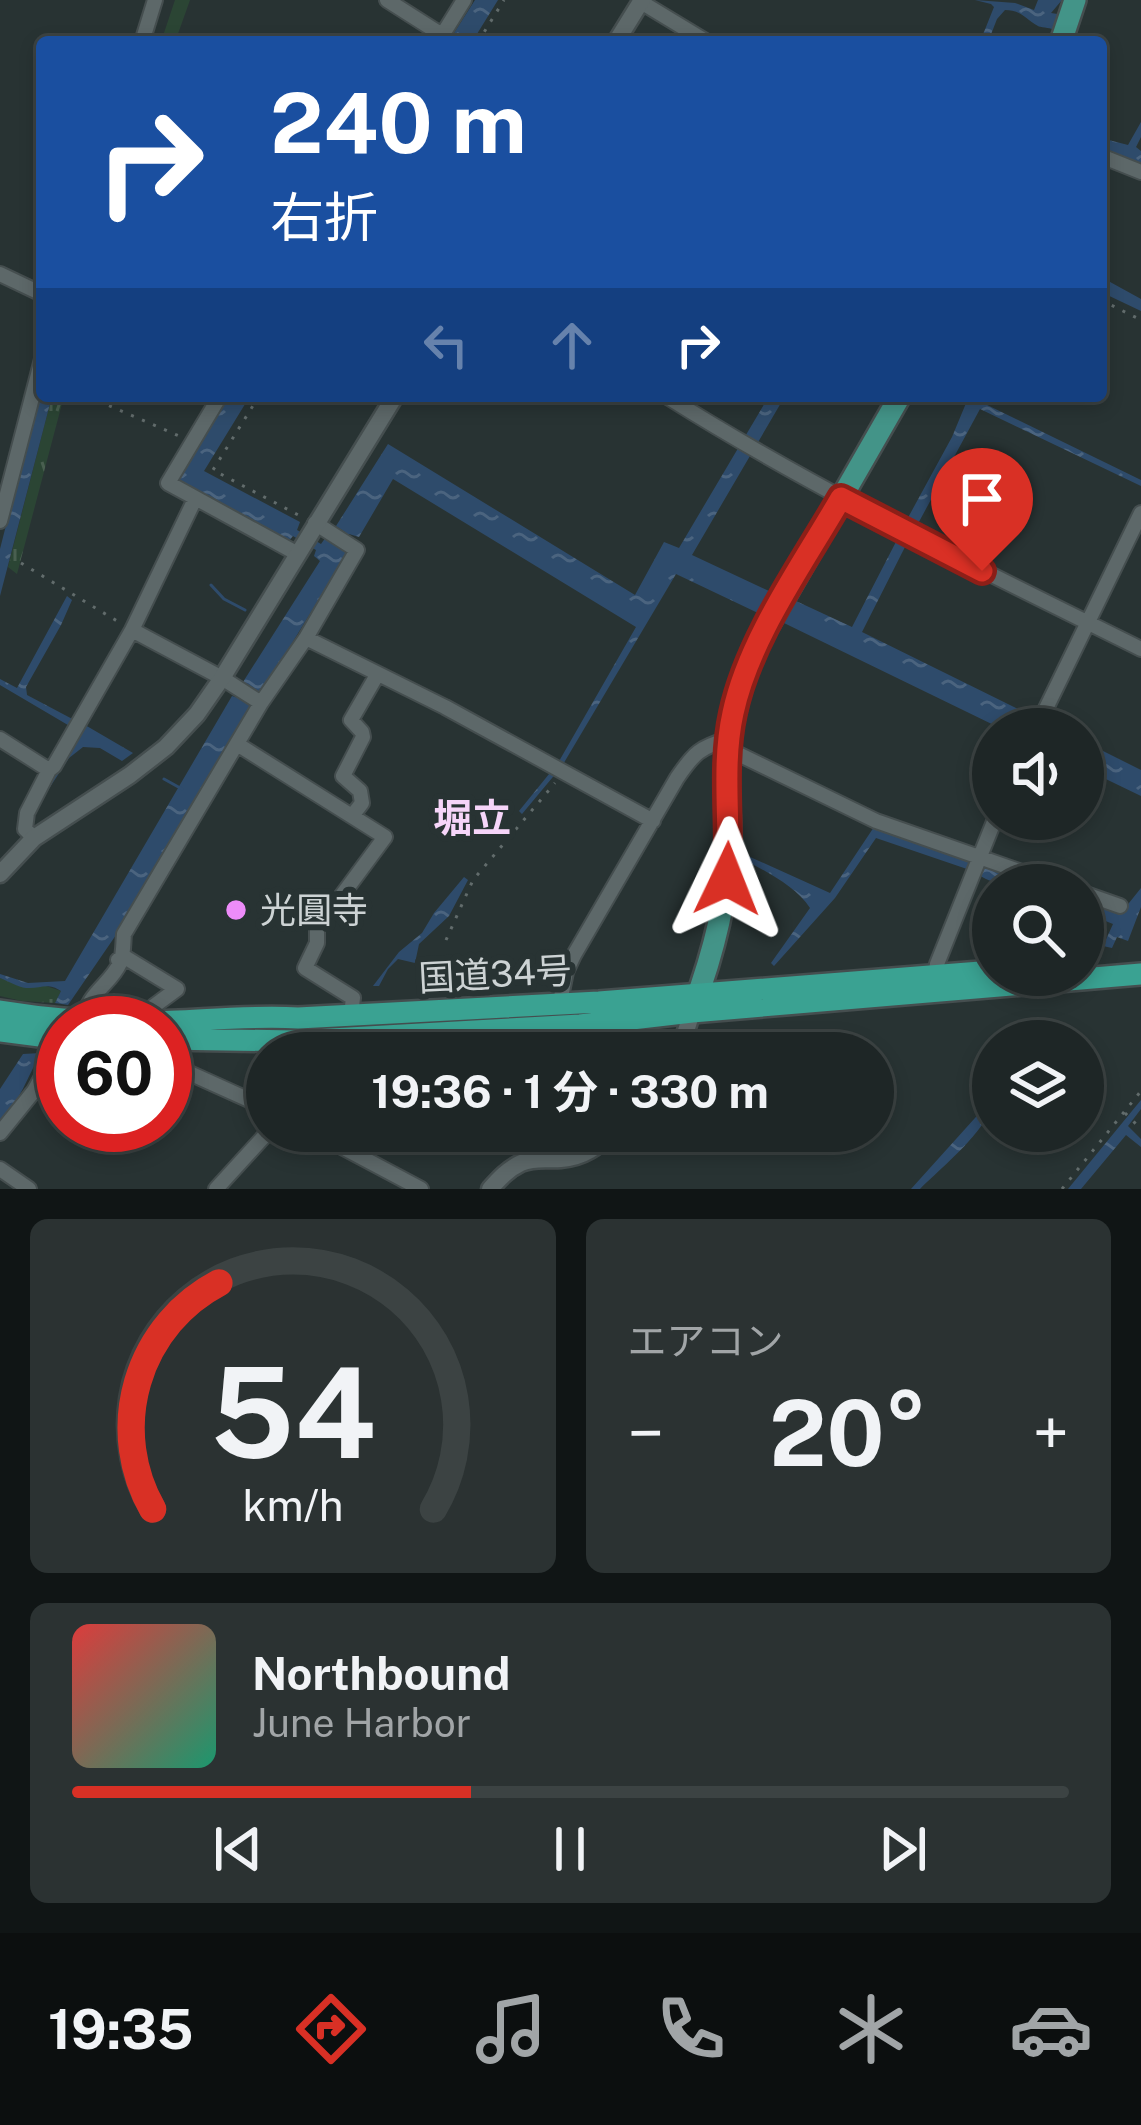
<!DOCTYPE html>
<html lang="ja">
<head>
<meta charset="utf-8">
<style>
	:root { --surface:#1e2626; --page:#2b3232; --text:#f1f3f6; --muted:#a1a5a7; --line:#3c4343; --accent:#d93025 }
	body { margin:0; font-family:"Public Sans","Noto Sans JP",sans-serif; background:var(--page); color:var(--text); height:100vh; display:flex; flex-direction:column; font-size:45px; white-space:nowrap }
	* { box-sizing:border-box; margin:0 }
	p { font-size:39px; color:var(--muted) }
	.icon { flex:none; width:66px; height:66px; fill:none; stroke:currentColor; stroke-width:2; stroke-linecap:round; stroke-linejoin:round }
	.map { position:relative; height:1189px; overflow:hidden }
	.side { display:flex; flex-direction:column; gap:30px; padding:30px; background:#101515; flex:1 }
	.side>* { flex:none }
	.top-card { position:absolute; left:36px; top:36px; width:1071px; height:366px; border-radius:12px; box-shadow:0 6px 18px #0003,0 0 0 3px var(--line); background:#1a4fa0; color:#fff; overflow:hidden }
	.controls { position:absolute; left:972px; top:708px; display:grid; gap:24px }
	.controls a { display:grid; place-items:center; width:132px; height:132px; border-radius:50%; background:var(--surface); box-shadow:0 6px 18px #0003,0 0 0 3px var(--line); font-size:60px }
	.speed { position:absolute; left:36px; top:996px; display:flex; gap:24px; font-size:60px; font-weight:700; text-align:center }
	.speed>* { display:grid; place-content:center; width:156px; height:156px; border-radius:50%; background:var(--surface); box-shadow:0 6px 18px #0003,0 0 0 3px var(--line); line-height:1 }
	.speed .limit { border:18px solid #d22; background:#fff; color:#111 }
	.pin { position:absolute; display:grid; place-items:center; width:102px; height:102px; color:#fff; margin:-123px -51px; border-radius:50% 50% 50% 0; rotate:-45deg; box-shadow:0 0 12px #0007 }
	.pin .icon { rotate:45deg }
	.me { position:absolute; width:132px; margin:-66px; rotate:2deg; stroke-linejoin:round; filter:drop-shadow(0 0 9px #0008) }
	.turn { display:flex; align-items:center; gap:42px; height:252px; padding:0 36px; font-size:54px }
	.turn .icon { width:156px; height:156px; stroke-width:2.5 }
	.turn b { display:block; font-size:84px; line-height:102px }
	.lanes { display:flex; align-items:center; height:114px; padding:0 36px; background:#0003; justify-content:center; gap:60px; direction:ltr }
	.lanes .off { opacity:.35 }
	.big { font-size:90px; font-weight:700; line-height:1.1 }
	.side .card { flex:1; display:flex; flex-direction:column; justify-content:center; gap:18px; min-width:0; padding:0 42px; border-radius:18px; background:var(--page) }
	.side .dial { align-items:center; gap:0 }
	.dial svg { height:312px; overflow:visible; fill:none; stroke:var(--line); stroke-width:7; stroke-linecap:round; text-anchor:middle }
	.dial text { fill:var(--text); stroke:none }
	.song { display:flex; align-items:center; gap:36px }
	.cover { width:144px; height:144px; border-radius:18px; background:linear-gradient(135deg,hsl(0 70% 55%),hsl(160 70% 35%)) }
	.played { height:12px; border-radius:6px; background:linear-gradient(90deg,var(--accent) 40%,var(--line) 40%) }
	.keys { display:flex; justify-content:space-around; direction:ltr }
	.heat { display:flex; justify-content:space-between; align-items:center; font-size:66px; direction:ltr }
	.side .tiles { flex:1; display:grid; gap:30px; grid-template-columns:1fr 1fr }
	.card:last-child { grid-column:span 2 }
	.trip { position:absolute; left:246px; top:1032px; width:648px; height:120px; border-radius:60px; background:var(--surface); box-shadow:0 6px 18px #0003,0 0 0 3px var(--line); font-weight:700; line-height:120px; text-align:center }
	.tab-bar { display:flex; height:192px; justify-content:space-around; align-items:center; background:#0c0f0f; color:var(--muted) }
	.tab-bar .icon { width:84px; height:84px }
	.tab-bar .active { color:var(--accent) }
	.tab-bar b { font-size:54px; color:var(--text) }
	.map>svg:first-child { display:block }
	.grass { fill:url(#grass-tufts) }
	.water { fill:url(#water-ripples) }
	.lines { fill:none; stroke-linecap:round; stroke-linejoin:round }
	.stream { stroke:#2e4b6b; stroke-width:3 }
	.minor-casing { stroke:#454e4f; stroke-width:18 }
	.tertiary-casing { stroke:#454e4f; stroke-width:21 }
	.primary-casing { stroke:#454e4f; stroke-width:26 }
	.trunk-casing { stroke:#454e4f; stroke-width:26 }
	.path { stroke:#626c6c; stroke-width:3; stroke-dasharray:3 9; stroke-linecap:butt }
	.minor { stroke:#5d6869; stroke-width:14 }
	.tertiary { stroke:#5d6869; stroke-width:16 }
	.primary { stroke:#439488; stroke-width:21 }
	.trunk { stroke:#3aa292; stroke-width:21 }
	.route-casing { stroke:#8d1f18; stroke-width:30 }
	.route { stroke:#d93025; stroke-width:21 }
	.poi-dot { fill:#ed8cf9; stroke:#283333; stroke-width:4.5 }
	.labels { text-anchor:middle; stroke-width:12; stroke-linejoin:round; paint-order:stroke }
	.poi-label { font-size:36px; fill:#cdd3d4; stroke:#283333; text-anchor:start }
	.street-label { font-size:36px; fill:#cdd3d4; stroke:#283333 }
	.neighbourhood-label { font-size:39px; font-weight:bold; fill:#f6d5f9; stroke:#283333 }
</style>
</head>
<body>
<div class="map">
<svg width="1141" height="1189" viewBox="0 0 1141 1189">
	<defs>
		<pattern id="grass-tufts" width="24" height="20" patternUnits="userSpaceOnUse" patternTransform="scale(3)"><rect width="24" height="20" fill="#2b4534"/><path d="M3 7l-1-3M5 7V3M7 7l1-3M15 17l-1-3M17 17v-4M19 17l1-3" fill="none" stroke="#495f50"/></pattern>
		<pattern id="water-ripples" width="26" height="14" patternUnits="userSpaceOnUse" patternTransform="scale(3)"><rect width="26" height="14" fill="#2e4b6b"/><path d="M2 4q2-2 4 0t4 0M15 11q2-2 4 0t4 0" fill="none" stroke="#4b647f"/></pattern>
	</defs>
	<rect width="100%" height="100%" fill="#283333"/>
	<!-- grass -->
	<path class="grass" d="M175,0H190L175,42H161Z
		M52,396H64L17,574L8,567Z
		M0,978L27,988L43,985L61,991L55,1003L22,1001L0,996Z"/>
	<!-- water -->
	<path class="water" d="M475,0H498L472,42H455L459,36L454,33Z
		M975,0L1015,3L1034,10L1038,0H1062L1051,13L1064,15L1061,23L1052,29C1051,28 1039,27 1038,26C1025,19 1022,10 1005,10L997,19L988,42H980L994,7L991,4Z
		M1141,122V137L1136,147L1141,151V166L1101,150V138L1128,145Z
		M1101,277L1141,299V311L1101,292Z
		M42,384V396H52L0,596V549Z
		M229,396H250L204,471L300,522L297,530L321,544L326,537L338,544L345,532L336,526L388,444L635,595L664,542L679,548L769,396H785L692,555L769,591L758,613L676,574L562,766L522,814L519,811L558,763L636,627L393,479L359,537L349,534L341,545L347,553L261,694L254,691L247,703L250,706L116,935L68,1005L55,1003L61,991C47,982 41,989 26,988C18,987 8,981 0,978V974L28,983L65,981L232,696L241,699L248,687L243,682L320,561L314,556L316,550L293,536L289,541L177,481Z
		M969,396H986L983,403L1141,480V486L980,409L914,531L904,525L952,437Z
		M899,536L908,541L862,632L1034,717L1030,725L1037,729H1002L784,623L796,601L852,627Z
		M67,596L72,600L61,625L26,687L27,695L78,722L73,728L0,685V679L17,688Z
		M85,725L133,753L122,761L100,748L83,747L69,758L46,793L62,761Z
		M1083,741L1141,770V796L1083,768Z
		M874,827L968,858L970,863L979,867L986,864L1040,885C1013,885 988,888 970,866L967,869L876,838L835,898L774,966L771,963L810,908C795,885 763,870 739,857V852L830,893Z
		M464,877L468,880L449,916L419,944L415,963L398,959L388,969L379,986H373L399,952L422,933L434,913Z
		M1141,888V907L1128,941L1117,937L1112,948L1103,946L1113,924L1083,912V899L1121,913Z
		M41,1053C27,1077 21,1101 0,1120V1089L23,1054Z
		M993,1098C993,1126 941,1168 920,1189H911Z
		M1141,1100V1109L1128,1126L1141,1139V1147L1126,1135L1081,1189H1068Z"/>
	<g class="lines">
		<!-- stream -->
		<path class="stream" d="M211,585L224,599L245,610
			M164,779L182,789"/>
		<!-- minor casing -->
		<g class="minor-casing">
			<path id="minor" d="M387,0L453,42
				M641,2L707,42
				M142,42L155,0
				M438,42L464,0
				M1101,156L1141,172
				M0,274L42,294
				M220,396L168,483L296,553
				M666,396C818,492 980,569 1141,649
				M0,521L42,359
				M132,630L222,678L261,703
				M306,638L445,707L653,821
				M1036,729L1141,513
				M0,739L49,770L54,766L132,630L195,499
				M237,744L385,837L317,929V943L305,968L353,998L351,1014
				M728,749L876,821L1059,885
				M352,816L362,803L360,791L343,776L363,737L362,732L351,720L377,675
				M34,838L25,829L27,813L49,770
				M1083,893L1120,906
				M118,960L123,956L177,989L154,1006L149,1023
				M935,976L937,964L995,819
				M560,1002L566,972L574,955L677,778C694,753 700,747 729,739
				M84,1020C87,993 110,985 120,963C124,954 123,943 124,934L261,703L306,638L357,550L315,523
				M165,1062L267,1108
				M34,1091L63,1096
				M312,1131L421,1189
				M0,1133L34,1091L54,1055
				M0,1169L29,1189
				M216,1189L269,1131"/>
		</g>
		<!-- tertiary casing -->
		<g class="tertiary-casing">
			<path id="tertiary" d="M616,42L642,0
				M0,874L34,838L130,775L166,747L197,714L222,678L395,396
				M679,1053L692,1012
				M490,1189C499,1179 508,1169 521,1163C534,1157 546,1160 561,1159C584,1157 597,1147 613,1131"/>
		</g>
		<!-- primary casing -->
		<g class="primary-casing">
			<path id="primary" d="M1061,42L1075,0
				M693,1008C713,955 727,900 730,843C731,821 727,799 727,778C727,732 738,693 754,650L900,396"/>
		</g>
		<!-- trunk casing -->
		<g class="trunk-casing">
			<path id="trunk" d="M0,1011C49,1019 99,1023 149,1022C199,1021 248,1015 298,1018L599,1002L993,971
				M0,1031L63,1039
				M165,1039L295,1041L580,1025L692,1012L1141,974"/>
		</g>
		<!-- path -->
		<path class="path" d="M478,42L504,0
			M1101,300L1141,320
			M87,396L179,436
			M259,396L213,470L304,518
			M21,563L122,624
			M446,940L473,880L555,783
			M1125,1113L1141,1129
			M1062,1189L1141,1091"/>
		<!-- minor -->
		<use href="#minor" class="minor"/>
		<!-- tertiary -->
		<use href="#tertiary" class="tertiary"/>
		<!-- primary -->
		<use href="#primary" class="primary"/>
		<!-- trunk -->
		<use href="#trunk" class="trunk"/>
	</g>
	<g class="lines">
		<!-- route casing -->
		<g class="route-casing">
			<path id="route" d="M727,879C731,824 721,767 733,713C749,638 803,564 841,498L982,571"/>
		</g>
		<!-- route -->
		<use href="#route" class="route"/>
	</g>
	<!-- markers -->
	<circle class="poi-dot" cx="236" cy="910" r="12"/>
	<g class="labels">
		<!-- poi labels -->
		<g class="poi-label">
			<text x="260" y="923">光圓寺</text>
		</g>
		<!-- street labels -->
		<g class="street-label">
			<text transform="translate(495 974) rotate(-3)" y="13">国道34号</text>
		</g>
		<!-- neighbourhood labels -->
		<g class="neighbourhood-label">
			<text x="472" y="832">堀立</text>
		</g>
	</g>
</svg>
<div class="controls">
<a><svg class="icon" aria-label="sound" viewBox="0 0 24 24"><path d="M4 9h4l5-4v14l-5-4H4zM17 9q2 3 0 6"/></svg></a>
<a><svg class="icon" aria-label="search" viewBox="0 0 24 24"><circle cx="10" cy="10" r="6"/><path d="M15 15l6 6"/></svg></a>
<a><svg class="icon" aria-label="layers" viewBox="0 0 24 24"><path d="M12 4l9 5-9 5-9-5zM3 14l9 5 9-5"/></svg></a>
</div>
<div class="speed"><div class="limit">60</div></div>
<div class="pin" style="left:982px;top:571px;background:#d93025"><svg class="icon" aria-label="arrive" viewBox="0 0 24 24"><path d="M6 21V4h12l-3 4 3 4H6"/></svg></div>
<svg class="me" style="left:727px;top:879px" viewBox="-20 -20 40 40"><path d="M0-17L14 15 0 8-14 15z" fill="#d93025" stroke="#fff" stroke-width="4"/></svg>
<div class="trip">19:36 · 1 分 · 330 m</div>
<div class="top-card">
<div class="turn"><svg class="icon" aria-label="right" viewBox="0 0 24 24"><path d="M7 20v-9h11M14 6l5 5-5 5"/></svg><div><b>240 m</b>右折</div></div>
<div class="lanes"><svg class="icon off" aria-label="left" viewBox="0 0 24 24"><path d="M17 20v-9H6M10 6l-5 5 5 5"/></svg><svg class="icon off" aria-label="ahead" viewBox="0 0 24 24"><path d="M12 20V5M6 11l6-6 6 6"/></svg><svg class="icon" aria-label="right" viewBox="0 0 24 24"><path d="M7 20v-9h11M14 6l5 5-5 5"/></svg></div>
</div>
</div>
<section class="side">
<div class="tiles">
<div class="card dial"><svg viewBox="0 0 100 80">
<path d="M14 69A42 42 0 1 1 86 69"/>
<path d="M14 69A42 42 0 0 1 31 11" stroke="#d93025"/>
<text x="50" y="56" font-size="32" font-weight="700">54</text>
<text x="50" y="72" font-size="11">km/h</text>
</svg></div>
<div class="card"><p>エアコン</p>
<div class="heat"><a>−</a><b class="big">20°</b><a>+</a></div>
</div>
<div class="card">
<div class="song"><i class="cover"></i><div><b>Northbound</b><p>June Harbor</p></div></div>
<div class="played"></div>
<div class="keys"><svg class="icon" aria-label="previous" viewBox="0 0 24 24"><path d="M18 5L8 12l10 7zM5 5v14"/></svg><svg class="icon" aria-label="pause" viewBox="0 0 24 24"><path d="M8 5v14M16 5v14"/></svg><svg class="icon" aria-label="next" viewBox="0 0 24 24"><path d="M6 5l10 7-10 7zM19 5v14"/></svg></div>
</div>
</div>
</section>
<nav class="tab-bar">
<b>19:35</b>
<svg class="icon active" aria-label="directions" viewBox="0 0 24 24"><path d="M12 3l9 9-9 9-9-9zM9 14v-3h6M13 9l2 2-2 2"/></svg>
<svg class="icon" aria-label="music" viewBox="0 0 24 24"><path d="M9 18V5l10-2v13"/><circle cx="6" cy="18" r="3"/><circle cx="16" cy="16" r="3"/></svg>
<svg class="icon" aria-label="phone" viewBox="0 0 24 24"><path d="M5 4h4l2 5-3 2q2 4 5 5l2-3 5 2v4C11 20 4 13 5 4z"/></svg>
<svg class="icon" aria-label="climate" viewBox="0 0 24 24"><path d="M12 3v18M4 7l16 10M4 17L20 7"/></svg>
<svg class="icon" aria-label="car" viewBox="0 0 24 24"><path d="M5 17H2v-5l4-1 3-4h7l3 4 3 1v5h-3M9 17h6M6 11h13"/><circle cx="7" cy="17" r="2"/><circle cx="17" cy="17" r="2"/></svg>
</nav>
</body>
</html>
